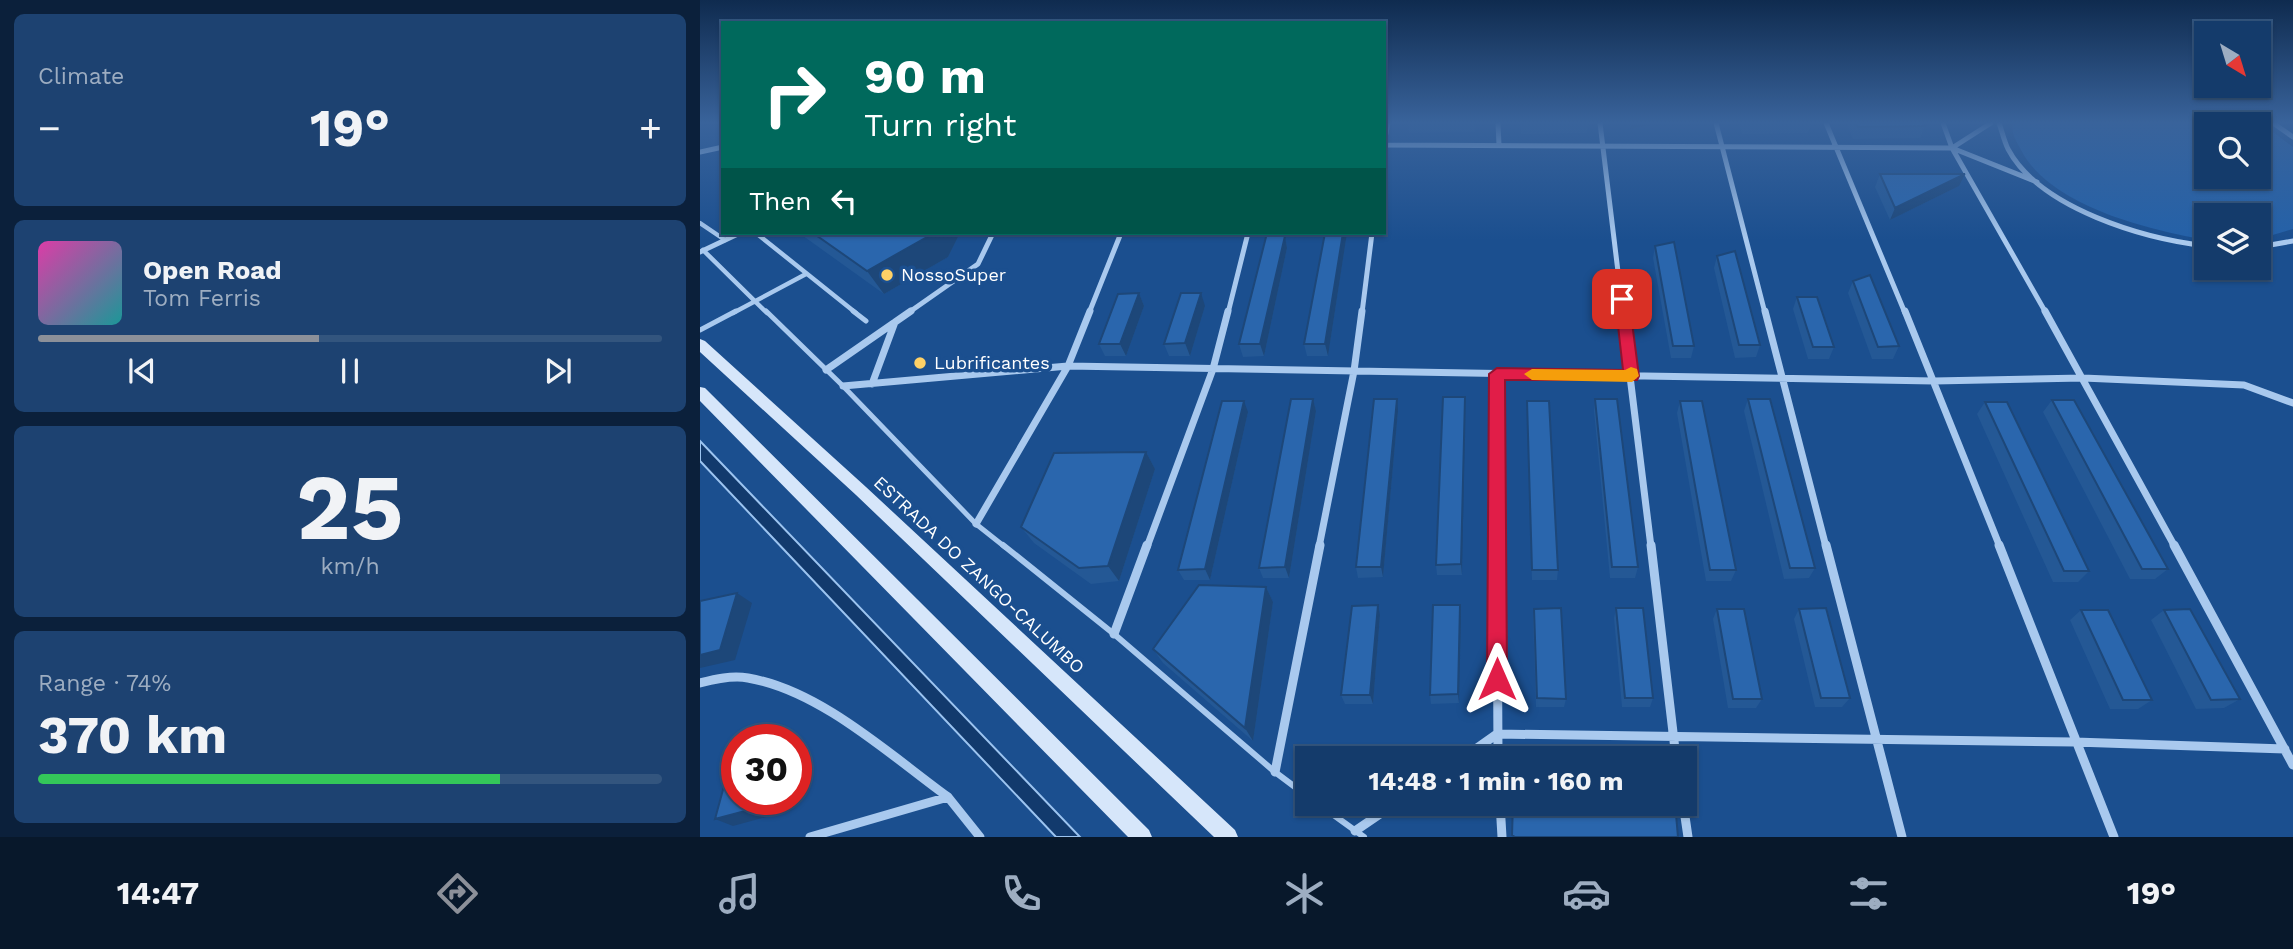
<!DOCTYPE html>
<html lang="en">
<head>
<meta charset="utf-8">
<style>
	:root { --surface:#143b6b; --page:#1d4271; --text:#f1f3f6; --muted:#9dadc1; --line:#33557e; --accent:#8c9099 }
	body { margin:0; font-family:"Work Sans",sans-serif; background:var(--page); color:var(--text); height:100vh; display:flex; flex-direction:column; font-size:26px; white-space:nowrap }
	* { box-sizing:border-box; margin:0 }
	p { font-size:23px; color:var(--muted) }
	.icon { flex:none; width:38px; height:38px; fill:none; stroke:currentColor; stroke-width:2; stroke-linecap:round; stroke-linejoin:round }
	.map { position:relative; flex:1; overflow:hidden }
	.sheet { display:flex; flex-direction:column; gap:14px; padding:14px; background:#0b203b; width:700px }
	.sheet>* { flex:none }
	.top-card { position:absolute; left:21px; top:21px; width:665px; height:214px; border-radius:0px; box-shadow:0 2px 5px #0004,0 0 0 2px var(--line); background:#00695c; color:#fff; overflow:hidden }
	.needle { width:46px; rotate:142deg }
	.buttons { position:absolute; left:1494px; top:21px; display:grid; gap:14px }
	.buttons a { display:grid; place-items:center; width:77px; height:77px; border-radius:0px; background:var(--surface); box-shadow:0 2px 5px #0004,0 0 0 2px var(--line); font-size:35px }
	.speed { position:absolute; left:21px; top:724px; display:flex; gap:14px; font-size:35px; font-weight:700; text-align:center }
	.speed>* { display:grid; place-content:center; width:91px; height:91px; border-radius:50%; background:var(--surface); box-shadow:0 2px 5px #0004,0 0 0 2px var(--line); line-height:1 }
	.speed .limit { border:10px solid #d22; background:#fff; color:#111 }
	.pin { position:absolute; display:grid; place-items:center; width:60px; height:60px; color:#fff; margin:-30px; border-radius:14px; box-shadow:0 4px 10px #0006 }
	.me { position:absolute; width:77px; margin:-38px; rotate:0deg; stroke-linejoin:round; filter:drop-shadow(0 0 5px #0008) }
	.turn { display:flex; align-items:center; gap:24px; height:147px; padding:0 28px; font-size:32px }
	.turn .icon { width:91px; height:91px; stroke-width:2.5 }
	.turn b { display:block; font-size:49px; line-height:60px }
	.then { display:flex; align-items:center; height:66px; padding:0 28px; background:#0003; gap:14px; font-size:26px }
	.big { font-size:52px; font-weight:700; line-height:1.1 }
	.sheet .card { flex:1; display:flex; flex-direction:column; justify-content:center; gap:10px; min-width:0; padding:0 24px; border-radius:10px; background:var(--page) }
	.sheet .dial { align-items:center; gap:0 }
	.dial b { font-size:91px; line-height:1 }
	.song { display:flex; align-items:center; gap:21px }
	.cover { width:84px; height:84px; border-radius:10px; background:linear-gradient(135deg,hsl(320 70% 55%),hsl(180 70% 35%)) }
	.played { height:7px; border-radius:4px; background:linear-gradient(90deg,var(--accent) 45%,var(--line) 45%) }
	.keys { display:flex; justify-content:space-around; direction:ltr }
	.heat { display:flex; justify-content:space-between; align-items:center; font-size:38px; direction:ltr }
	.charge { height:10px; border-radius:5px; background:linear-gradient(90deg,#34c759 74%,var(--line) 0) }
	.trip { position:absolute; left:595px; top:746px; width:402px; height:70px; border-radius:0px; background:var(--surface); box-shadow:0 2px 5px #0004,0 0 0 2px var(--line); font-weight:700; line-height:70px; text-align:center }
	.dock { display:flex; height:112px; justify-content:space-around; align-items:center; background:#08182b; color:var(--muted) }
	.dock .icon { width:49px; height:49px }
	.dock .selected { color:var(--accent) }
	.dock b { font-size:32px; color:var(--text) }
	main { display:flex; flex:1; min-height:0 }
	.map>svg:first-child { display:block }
	.green { fill:#2461a8; fill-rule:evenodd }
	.water { fill:#123a6d; stroke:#9cc4f0; stroke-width:2 }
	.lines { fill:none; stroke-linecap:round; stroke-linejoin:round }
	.service-far2 { stroke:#a9c9ee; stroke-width:4.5 }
	.service-far1 { stroke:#a9c9ee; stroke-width:5 }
	.service { stroke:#a9c9ee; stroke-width:6 }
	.minor-far2 { stroke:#a9c9ee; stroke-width:5 }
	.minor-far1 { stroke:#a9c9ee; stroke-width:7 }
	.minor { stroke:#a9c9ee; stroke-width:9 }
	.secondary { fill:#d6e6fa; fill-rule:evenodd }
	.wall { fill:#245895 }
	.shaded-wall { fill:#1d4779 }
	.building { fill:#2a66ad; stroke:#1d4779; stroke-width:2 }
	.route { fill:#e11d48; stroke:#92132f; stroke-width:2 }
	.slow { fill:#f59e0b }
	.poi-dot { fill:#ffd166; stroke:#1b4f8f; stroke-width:2.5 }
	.labels { text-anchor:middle; stroke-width:7; stroke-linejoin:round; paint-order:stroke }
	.poi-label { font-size:18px; fill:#fff; stroke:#1b4f8f; text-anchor:start }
	.street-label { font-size:18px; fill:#fff; stroke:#1b4f8f }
</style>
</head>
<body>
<main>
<section class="sheet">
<div class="card"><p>Climate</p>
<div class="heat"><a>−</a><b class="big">19°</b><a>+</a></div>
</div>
<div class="card">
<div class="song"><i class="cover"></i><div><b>Open Road</b><p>Tom Ferris</p></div></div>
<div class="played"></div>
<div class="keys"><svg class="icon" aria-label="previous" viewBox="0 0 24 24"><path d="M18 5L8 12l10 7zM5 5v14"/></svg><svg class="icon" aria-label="pause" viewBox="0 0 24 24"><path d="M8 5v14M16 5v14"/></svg><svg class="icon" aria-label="next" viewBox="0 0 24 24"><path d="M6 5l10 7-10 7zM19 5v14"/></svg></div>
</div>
<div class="card dial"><b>25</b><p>km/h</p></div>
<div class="card"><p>Range · 74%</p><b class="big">370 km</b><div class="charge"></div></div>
</section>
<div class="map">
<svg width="1593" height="837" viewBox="0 0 1593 837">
	<rect width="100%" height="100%" fill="#1b4f8f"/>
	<!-- green -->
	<path class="green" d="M1313,123H1561L1593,147V229L1559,239V215H1507V240C1449,230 1348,206 1320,148C1315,139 1311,133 1313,123ZM1507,124H1559V177H1507Z"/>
	<!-- water -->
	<path class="water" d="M0,441L380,837H356L0,461Z"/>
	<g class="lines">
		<!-- service-far2 -->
		<path class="service-far2" d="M0,223L25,240
			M56,233L156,313
			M3,250L67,313
			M33,313L106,274"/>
		<!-- service-far1 -->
		<path class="service-far1" d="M66,311L143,386L276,524L305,547
			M153,311L166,321
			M0,330L36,311"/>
		<!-- service -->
		<path class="service" d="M303,545L414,634L575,772L607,796
			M617,803L664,837"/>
		<!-- minor-far2 -->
		<path class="minor-far2" d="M798,123L799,145
			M900,123L923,313
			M1016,123L1065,313
			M1126,123L1205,313
			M1243,123L1252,148L1346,313
			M1299,123C1302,131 1304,141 1308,149C1340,209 1445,239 1507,246
			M1573,123L1593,137
			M684,143L688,123
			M684,145L1252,148L1337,182
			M1252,148L1291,123
			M0,152L23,147
			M1559,247L1593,241
			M0,252L40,233
			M208,313L278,264L293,233
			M389,313L421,233
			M528,313L548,233
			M662,313L672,233"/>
		<!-- minor-far1 -->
		<path class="minor-far1" d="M922,311L951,547
			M1065,311L1126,547
			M1205,311L1300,547
			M1345,311L1475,547
			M126,370L211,311
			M797,374V547
			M172,384L195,322
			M143,386L368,366L1234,381L1383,378L1544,385L1593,403
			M276,524L368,366L390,311
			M447,547L513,369L528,311
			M619,547L654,371L662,311"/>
		<!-- minor -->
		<path class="minor" d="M797,545L798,758
			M951,545L976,758
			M1126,545L1202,837
			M1299,545L1414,837
			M1474,545L1593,765
			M414,634L447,545
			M0,683C15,679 32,675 48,678C120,690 190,755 248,797
			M763,758L797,734L1375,742L1585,749
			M575,772L620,545
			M800,803L802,837
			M983,803L988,837
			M655,831L696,803
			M110,837L248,797L280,837"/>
		<!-- secondary -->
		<path class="secondary" d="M0,339L5,341L166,487L535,830L538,837H514L156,495L0,352Z
			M0,387L5,388L449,830L452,837H428L0,401Z"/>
	</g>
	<!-- wall -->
	<path class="wall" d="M708,123H776L775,132L709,133Z
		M821,123H888L887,133L821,134Z
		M1039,123H1112L1108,133L1042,134Z
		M1146,123H1223L1225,126L1220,138L1153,139Z
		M1180,174L1259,186L1190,220L1175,187Z
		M99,233H260L248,257L184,294Z
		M625,233H647L628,356H607L604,344Z
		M585,236L587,248L564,356L543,357L539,344Z
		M955,246L994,346L991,358H971L953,258Z
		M1017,256L1060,345L1056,357L1035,358L1014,268Z
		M1153,281L1199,346L1193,359H1172L1148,293Z
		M439,293L444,306L426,356H405L399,344Z
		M1097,297L1134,347L1129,359H1108L1093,309Z
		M505,306L490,356H469L464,344Z
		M765,397L762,575H737L736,565Z
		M613,399L616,411L589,578H563L559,568Z
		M895,399L938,567L935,578H910L894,411Z
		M1048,399L1115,568L1109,578L1084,579L1044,411Z
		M1352,400L1468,569L1455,579H1430L1343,412Z
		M827,401L858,570L857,580H832Z
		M980,401L1036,570L1031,581H1006L977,413Z
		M1285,402L1389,571L1378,582H1353L1277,414Z
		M698,411L683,577L658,578L656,567Z
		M548,412L510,580H484L478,570Z
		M446,452L455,469L419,581L391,584L334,543L321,527Z
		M566,587L573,602L553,741L463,663L453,649Z
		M916,608L953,698L950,707H922L914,618Z
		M834,609L866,699L864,707H836L833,619Z
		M1017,609L1062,699L1056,708H1028L1013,619Z
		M1099,609L1150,698L1142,707H1115L1094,619Z
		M1381,610L1452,700L1438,709H1410L1370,620Z
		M1464,610L1540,699L1524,708L1496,709L1451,620Z
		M680,615L673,704H645L641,695Z
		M761,615L759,703L731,704L730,695Z"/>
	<!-- shaded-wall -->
	<path class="shaded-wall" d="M931,123H960L930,129Z
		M1265,174L1259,186L1190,220L1195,208Z
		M234,233H260L248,257L184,294L167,271Z
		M643,233H647L628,356L625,344Z
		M585,236L587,248L564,356L560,344Z
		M439,293L444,306L426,356L420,344Z
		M501,293L505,306L490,356L485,343Z
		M765,397V409L762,575L761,564Z
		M613,399L616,411L589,578L585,567Z
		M697,399L698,411L683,577L681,567Z
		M544,401L548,412L510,580L505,569Z
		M446,452L455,469L419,581L408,566Z
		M566,587L573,602L553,741L545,728Z
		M37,593L52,603L35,660L0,668V655Z
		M678,605L680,615L673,704L670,695Z
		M760,605L761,615L759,703L758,694Z
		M77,800H94L92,810L33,826L15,819Z"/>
	<!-- building -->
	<path class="building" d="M1156,123H1223L1225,126L1158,127Z
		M1180,174H1265L1195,208Z
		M113,233H234L167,271Z
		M567,233L585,236L560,344H539Z
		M625,233H643L625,344H604Z
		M974,242L994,346H973L955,246Z
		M1035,251L1060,345H1039L1017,256Z
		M1170,275L1199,346L1178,347L1153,281Z
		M439,293L420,344H399L418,294Z
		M481,293H501L485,343L464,344Z
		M1097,297H1117L1134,347H1113Z
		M743,397H765L761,564L736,565Z
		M591,399H613L585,567L559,568Z
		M674,399H697L681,567H656Z
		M895,399H917L938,567H912Z
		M1048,399H1070L1115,568H1090Z
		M1352,400H1374L1468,569H1442Z
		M522,401H544L505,569L478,570Z
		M827,401H849L858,570H832Z
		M980,401H1002L1036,570H1010Z
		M1285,402H1307L1389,571H1364Z
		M446,452L408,566L379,568L321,527L354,453Z
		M499,585L566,587L545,728L453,649Z
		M37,593L20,650L0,655V601Z
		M678,605L670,695H641L652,606Z
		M733,605H760L758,694L730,695Z
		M861,608L866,699L837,698L834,609Z
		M916,608H943L953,698H925Z
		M1126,608L1150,698H1121L1099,609Z
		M1017,609H1044L1062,699H1033Z
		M1490,609L1540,699L1511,700L1464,610Z
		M1381,610H1408L1452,700H1423Z
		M813,754L970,756V758H813Z
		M37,783V800H77L76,803L15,819L24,786Z
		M813,803H975L978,837H815L812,835Z"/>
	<!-- sky -->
	<linearGradient id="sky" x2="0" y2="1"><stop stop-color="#0f2b4f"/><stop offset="0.51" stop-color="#39639b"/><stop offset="1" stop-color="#39639b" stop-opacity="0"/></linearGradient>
	<rect width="1593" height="240" fill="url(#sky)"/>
	<!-- route -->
	<path class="route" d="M922,294L929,299L939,376L937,380H805L807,679L804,686L797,689L790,686L787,679L789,374L797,368L923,370L915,299Z"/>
	<!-- slow -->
	<path class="slow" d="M931,367L937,369L939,376L932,382L832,380L824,374L832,369L925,370Z"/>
	<!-- markers -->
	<g class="poi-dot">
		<circle cx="187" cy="275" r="7"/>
		<circle cx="220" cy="363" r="7"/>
	</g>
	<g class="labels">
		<!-- poi labels -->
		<g class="poi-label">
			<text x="201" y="281">NossoSuper</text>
			<text x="234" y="369">Lubrificantes</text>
		</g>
		<!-- street labels -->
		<g class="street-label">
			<text transform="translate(279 575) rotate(43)" y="6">ESTRADA DO ZANGO-CALUMBO</text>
		</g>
	</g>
</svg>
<div class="buttons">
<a><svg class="needle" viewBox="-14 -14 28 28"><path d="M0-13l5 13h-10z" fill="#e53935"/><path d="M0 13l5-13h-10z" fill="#9dadc1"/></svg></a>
<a><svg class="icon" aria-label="search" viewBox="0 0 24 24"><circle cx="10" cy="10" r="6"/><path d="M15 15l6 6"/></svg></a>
<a><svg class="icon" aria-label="layers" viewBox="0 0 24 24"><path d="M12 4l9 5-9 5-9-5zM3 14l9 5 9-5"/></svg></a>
</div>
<div class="speed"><div class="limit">30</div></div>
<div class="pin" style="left:922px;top:299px;background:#d93025"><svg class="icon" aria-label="arrive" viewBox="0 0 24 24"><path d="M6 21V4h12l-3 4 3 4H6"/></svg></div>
<svg class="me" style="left:797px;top:679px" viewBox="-20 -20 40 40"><path d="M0-17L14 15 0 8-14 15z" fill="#e11d48" stroke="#fff" stroke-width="4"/></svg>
<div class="trip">14:48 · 1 min · 160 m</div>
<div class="top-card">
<div class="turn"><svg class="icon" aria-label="right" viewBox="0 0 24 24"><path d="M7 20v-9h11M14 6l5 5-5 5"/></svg><div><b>90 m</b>Turn right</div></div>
<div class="then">Then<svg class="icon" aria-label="left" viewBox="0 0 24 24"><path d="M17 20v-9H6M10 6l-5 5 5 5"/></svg></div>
</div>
</div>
</main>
<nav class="dock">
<b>14:47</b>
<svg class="icon selected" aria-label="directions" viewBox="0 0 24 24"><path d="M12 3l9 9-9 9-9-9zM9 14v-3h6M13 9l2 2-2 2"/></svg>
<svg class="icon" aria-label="music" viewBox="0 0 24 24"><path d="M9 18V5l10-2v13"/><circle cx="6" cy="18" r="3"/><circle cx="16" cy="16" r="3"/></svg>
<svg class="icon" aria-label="phone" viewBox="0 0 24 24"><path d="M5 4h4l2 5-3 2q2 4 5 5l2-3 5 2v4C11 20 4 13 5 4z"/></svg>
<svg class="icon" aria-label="climate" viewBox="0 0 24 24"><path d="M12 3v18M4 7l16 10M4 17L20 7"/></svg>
<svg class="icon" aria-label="car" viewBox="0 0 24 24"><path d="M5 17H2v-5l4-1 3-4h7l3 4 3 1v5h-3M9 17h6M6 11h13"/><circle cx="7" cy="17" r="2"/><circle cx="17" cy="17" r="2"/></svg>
<svg class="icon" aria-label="filters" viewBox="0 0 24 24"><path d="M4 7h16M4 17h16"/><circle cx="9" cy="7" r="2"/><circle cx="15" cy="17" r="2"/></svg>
<b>19°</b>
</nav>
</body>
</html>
